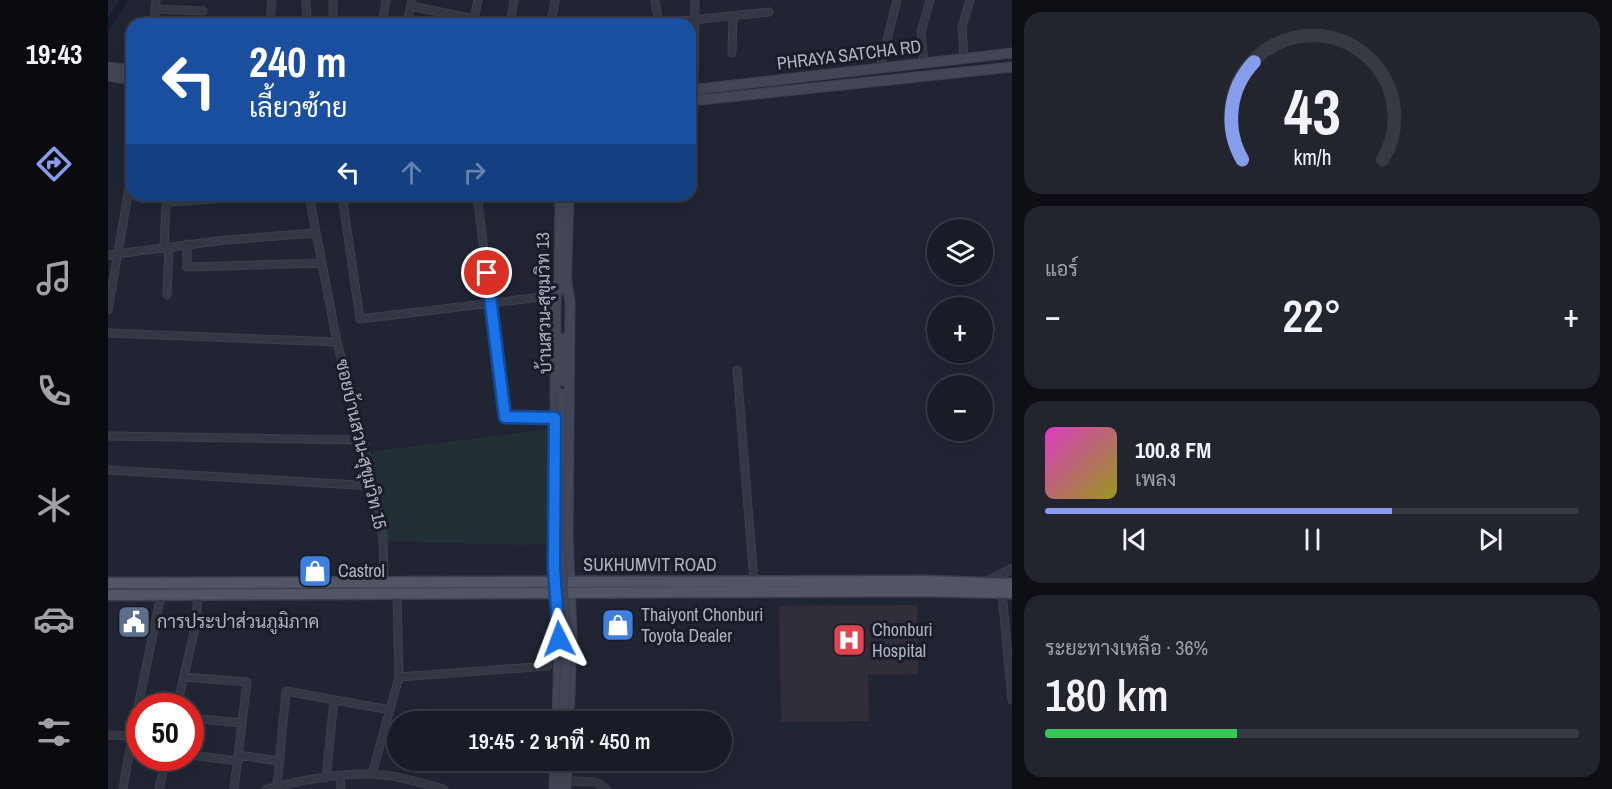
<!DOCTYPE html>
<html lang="th">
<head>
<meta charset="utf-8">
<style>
	:root { --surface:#191c26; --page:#22252e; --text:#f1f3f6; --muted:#9fa1a7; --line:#373a43; --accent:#879dec }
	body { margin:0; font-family:"Archivo Narrow",Sarabun,sans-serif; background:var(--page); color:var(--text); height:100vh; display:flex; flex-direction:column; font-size:22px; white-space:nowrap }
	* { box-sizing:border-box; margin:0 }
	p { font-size:20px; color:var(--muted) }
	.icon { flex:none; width:33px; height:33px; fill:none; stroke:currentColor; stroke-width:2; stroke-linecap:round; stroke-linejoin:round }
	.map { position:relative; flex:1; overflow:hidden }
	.sheet { display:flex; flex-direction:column; gap:12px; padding:12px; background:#0e0f15; width:600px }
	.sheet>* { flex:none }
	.hud { position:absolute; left:18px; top:18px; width:570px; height:183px; border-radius:18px; box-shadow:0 6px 24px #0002,0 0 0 2px var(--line); background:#1a4fa0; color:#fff; overflow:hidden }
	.controls { position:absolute; left:819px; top:219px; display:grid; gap:12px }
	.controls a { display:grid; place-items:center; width:66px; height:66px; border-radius:50%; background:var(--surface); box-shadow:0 6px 24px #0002,0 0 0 2px var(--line); font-size:30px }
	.speed { position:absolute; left:18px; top:693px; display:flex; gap:12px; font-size:30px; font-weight:700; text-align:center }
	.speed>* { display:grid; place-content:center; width:78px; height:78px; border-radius:50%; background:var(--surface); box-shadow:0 6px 24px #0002,0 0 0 2px var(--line); line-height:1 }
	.speed .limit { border:9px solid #d22; background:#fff; color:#111 }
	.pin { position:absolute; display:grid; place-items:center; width:51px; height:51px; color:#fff; margin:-26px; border:3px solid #fff; border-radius:50%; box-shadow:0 2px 6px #0007 }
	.me { position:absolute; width:66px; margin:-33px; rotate:357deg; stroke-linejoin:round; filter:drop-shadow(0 0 4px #0008) }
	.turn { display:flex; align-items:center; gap:21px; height:126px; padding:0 24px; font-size:27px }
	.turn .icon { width:78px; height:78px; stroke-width:2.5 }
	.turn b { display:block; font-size:42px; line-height:51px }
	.lanes { display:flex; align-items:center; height:57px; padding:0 24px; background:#0003; justify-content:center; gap:30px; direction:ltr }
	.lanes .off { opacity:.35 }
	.big { font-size:45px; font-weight:600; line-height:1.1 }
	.sheet .widget { flex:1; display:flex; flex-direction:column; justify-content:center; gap:9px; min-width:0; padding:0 21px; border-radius:18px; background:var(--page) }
	.sheet .dial { align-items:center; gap:0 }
	.dial svg { height:156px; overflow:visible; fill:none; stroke:var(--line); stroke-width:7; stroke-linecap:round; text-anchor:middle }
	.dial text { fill:var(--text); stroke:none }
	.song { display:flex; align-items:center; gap:18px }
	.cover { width:72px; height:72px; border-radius:9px; background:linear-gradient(135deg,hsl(310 70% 55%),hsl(60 70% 35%)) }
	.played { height:6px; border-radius:3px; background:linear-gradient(90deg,var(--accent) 65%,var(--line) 65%) }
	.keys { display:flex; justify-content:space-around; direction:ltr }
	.heat { display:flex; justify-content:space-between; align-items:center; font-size:33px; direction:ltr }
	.charge { height:9px; border-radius:4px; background:linear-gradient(90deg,#34c759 36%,var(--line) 0) }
	.trip { position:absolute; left:279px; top:711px; width:345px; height:60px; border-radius:30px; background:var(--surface); box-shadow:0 6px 24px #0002,0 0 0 2px var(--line); font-weight:600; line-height:60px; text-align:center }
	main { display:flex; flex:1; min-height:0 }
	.tabs { display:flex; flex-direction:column; width:108px; justify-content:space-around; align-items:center; background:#0a0b0f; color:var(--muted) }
	.tabs .icon { width:42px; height:42px }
	.tabs .active { color:var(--accent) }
	.tabs b { font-size:27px; color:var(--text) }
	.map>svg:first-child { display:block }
	.medical { fill:#312e39 }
	.green { fill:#222f34 }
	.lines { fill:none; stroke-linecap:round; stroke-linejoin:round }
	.canal { stroke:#161c2f; stroke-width:7 }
	.minor-casing { stroke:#3d414d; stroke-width:9 }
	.tertiary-casing { stroke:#3d414d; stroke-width:10 }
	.secondary-casing { stroke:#3d414d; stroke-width:11 }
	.primary-casing { stroke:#3d414d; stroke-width:13 }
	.minor { stroke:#343844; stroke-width:7 }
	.tertiary { stroke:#343844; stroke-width:8 }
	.secondary { stroke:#424656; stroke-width:9 }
	.primary { stroke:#525664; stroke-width:10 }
	.secondary-bridge-casing { stroke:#3d414d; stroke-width:11; stroke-linecap:butt }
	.secondary-bridge { stroke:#424656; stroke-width:9 }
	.route-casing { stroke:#114b97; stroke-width:15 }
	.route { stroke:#1a73e8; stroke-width:10 }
	.labels { text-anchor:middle; stroke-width:6; stroke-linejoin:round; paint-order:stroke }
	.street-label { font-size:18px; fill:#aeb2c1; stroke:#191d28 }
	.poi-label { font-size:18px; fill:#aeb2c1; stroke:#191d28; text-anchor:start }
</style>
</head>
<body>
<main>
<nav class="tabs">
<b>19:43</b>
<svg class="icon active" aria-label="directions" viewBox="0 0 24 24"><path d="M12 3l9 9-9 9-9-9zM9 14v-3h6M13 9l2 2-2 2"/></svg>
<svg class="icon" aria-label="music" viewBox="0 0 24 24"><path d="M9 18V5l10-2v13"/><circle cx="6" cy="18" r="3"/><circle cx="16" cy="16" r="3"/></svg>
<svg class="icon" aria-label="phone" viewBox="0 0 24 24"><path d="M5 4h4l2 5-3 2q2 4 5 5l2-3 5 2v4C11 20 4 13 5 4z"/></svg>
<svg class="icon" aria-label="climate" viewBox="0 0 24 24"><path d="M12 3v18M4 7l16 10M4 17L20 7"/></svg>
<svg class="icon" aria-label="car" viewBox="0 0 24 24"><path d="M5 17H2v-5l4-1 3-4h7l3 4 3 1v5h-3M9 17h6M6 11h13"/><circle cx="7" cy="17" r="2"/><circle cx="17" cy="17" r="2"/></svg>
<svg class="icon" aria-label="filters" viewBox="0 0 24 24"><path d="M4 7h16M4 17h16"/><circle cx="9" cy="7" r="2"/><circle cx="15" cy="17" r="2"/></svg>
</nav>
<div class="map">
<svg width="904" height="789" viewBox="0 0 904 789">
	<rect width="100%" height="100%" fill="#212533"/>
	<!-- medical -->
	<path class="medical" d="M809,605L810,674L760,675L761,721L673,722L671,606Z"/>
	<!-- green -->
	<path class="green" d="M442,429L440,543L415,545L276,541L259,452Z"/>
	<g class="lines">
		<!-- canal -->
		<path class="canal" d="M0,24L16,0"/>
		<!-- minor casing -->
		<g class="minor-casing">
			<path id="minor" d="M198,0L199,24
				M225,0V24
				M547,0L550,19L554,23L661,12
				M303,6L366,19
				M47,9L95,11
				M46,24L48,0
				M162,24L164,0
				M274,24L278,0
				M299,24L304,0
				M365,24L370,0
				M402,24L406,0
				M443,24L447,0
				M624,53L625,16
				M856,58L854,27L862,0
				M816,63L813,32L822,0
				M772,68L789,0
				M586,89L587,0
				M201,195L229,342L255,440L275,537L276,583
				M234,195L252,319L449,295
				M369,195L397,417L447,418
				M79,244V267L214,263
				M56,247L58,206L61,202L162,195
				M0,255L118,240L208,233
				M59,295L61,247
				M0,310L24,171
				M0,333L229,342
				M629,370L646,581
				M0,436L255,440
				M0,470L264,486
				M894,593L904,700
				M76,677L139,682L126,789
				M291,677L440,666
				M69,706L87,628L90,595
				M82,718L134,723
				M0,735L24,736
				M82,755L130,761
				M130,755L171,761
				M264,774L291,677L289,594
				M232,777L233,789
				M218,778L226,700
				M459,781L488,782L498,789
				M169,787L178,691L282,710
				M15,789L24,736L53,595
				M51,789L58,758
				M159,789C191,780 243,771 276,775C296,777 316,784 336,789"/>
		</g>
		<!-- tertiary casing -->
		<g class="tertiary-casing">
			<path id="tertiary" d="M878,582L904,569"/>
		</g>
		<!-- secondary casing -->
		<g class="secondary-casing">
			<path id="secondary" d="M0,67L24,70
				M0,76L24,80
				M582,90L904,53
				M582,101L904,67
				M459,283L462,302L460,536L464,636L461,722
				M451,289L452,195
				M458,289L461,195
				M454,381L455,338
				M449,722L451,646L446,582V531L448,301L450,283
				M446,789L447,760
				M452,789L454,760
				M458,789L460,760"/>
		</g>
		<!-- primary casing -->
		<g class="primary-casing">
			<path id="primary" d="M0,583L817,581L904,584
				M0,595L817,591L904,593"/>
		</g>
		<!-- minor -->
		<use href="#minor" class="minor"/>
		<!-- tertiary -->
		<use href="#tertiary" class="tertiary"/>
		<!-- secondary -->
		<use href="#secondary" class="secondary"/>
		<!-- primary -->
		<use href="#primary" class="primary"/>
		<!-- secondary-bridge casing -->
		<g class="secondary-bridge-casing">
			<path id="secondary-bridge" d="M453,393L452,540L458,658L455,722"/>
		</g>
		<!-- secondary-bridge -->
		<use href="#secondary-bridge" class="secondary-bridge"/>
	</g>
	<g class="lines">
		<!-- route casing -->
		<g class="route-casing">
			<path id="route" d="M379,273L397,417L447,418L446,567L451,639"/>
		</g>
		<!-- route -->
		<use href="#route" class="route"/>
	</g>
	<!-- icons -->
	<defs>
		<g id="shop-square" transform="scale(1.725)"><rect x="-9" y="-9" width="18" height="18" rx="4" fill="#3f7fe0" stroke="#191d28"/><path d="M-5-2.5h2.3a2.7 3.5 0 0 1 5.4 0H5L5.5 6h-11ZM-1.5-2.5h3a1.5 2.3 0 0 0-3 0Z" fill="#fff"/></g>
		<g id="civic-square" transform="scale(1.725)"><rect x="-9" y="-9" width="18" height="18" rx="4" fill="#5c6f8a" stroke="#191d28"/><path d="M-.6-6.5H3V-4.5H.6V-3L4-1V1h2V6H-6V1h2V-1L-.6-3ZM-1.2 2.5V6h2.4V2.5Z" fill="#fff"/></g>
		<g id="hospital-square" transform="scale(1.725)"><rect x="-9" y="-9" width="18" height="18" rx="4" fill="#e0444e" stroke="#191d28"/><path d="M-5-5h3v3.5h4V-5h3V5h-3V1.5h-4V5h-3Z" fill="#fff"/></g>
	</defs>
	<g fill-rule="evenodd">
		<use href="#shop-square" x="207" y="571"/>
		<use href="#civic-square" x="26" y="622"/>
		<use href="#shop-square" x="510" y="625"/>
		<use href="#hospital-square" x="741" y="640"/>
	</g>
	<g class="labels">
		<!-- street labels -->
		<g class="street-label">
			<text transform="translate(741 55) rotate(-7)" y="6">PHRAYA SATCHA RD</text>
			<text transform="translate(436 303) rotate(-91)" y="6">บ้านสวน-สุขุมวิท 13</text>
			<text transform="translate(253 444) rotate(77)" y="6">ซอยบ้านสวน-สุขุมวิท 15</text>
			<text x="542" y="571">SUKHUMVIT ROAD</text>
		</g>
		<!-- poi labels -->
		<g class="poi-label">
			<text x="230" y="577">Castrol</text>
			<text x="533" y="621">Thaiyont Chonburi<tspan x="533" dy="21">Toyota Dealer</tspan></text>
			<text x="49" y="628">การประปาส่วนภูมิภาค</text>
			<text x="764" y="636">Chonburi<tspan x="764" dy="21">Hospital</tspan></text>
		</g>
	</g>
</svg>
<div class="controls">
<a><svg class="icon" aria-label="layers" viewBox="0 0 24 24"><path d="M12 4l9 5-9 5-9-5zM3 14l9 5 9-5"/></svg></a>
<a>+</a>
<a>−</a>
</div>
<div class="speed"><div class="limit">50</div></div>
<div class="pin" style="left:379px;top:273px;background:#d93025"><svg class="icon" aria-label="arrive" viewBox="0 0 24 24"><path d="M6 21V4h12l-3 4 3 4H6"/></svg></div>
<svg class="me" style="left:451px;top:639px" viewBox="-20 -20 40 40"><path d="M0-17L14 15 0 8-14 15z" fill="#1a73e8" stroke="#fff" stroke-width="4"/></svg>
<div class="trip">19:45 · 2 นาที · 450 m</div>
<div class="hud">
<div class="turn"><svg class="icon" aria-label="left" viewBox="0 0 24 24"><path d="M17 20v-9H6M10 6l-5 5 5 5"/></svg><div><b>240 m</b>เลี้ยวซ้าย</div></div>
<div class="lanes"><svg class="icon" aria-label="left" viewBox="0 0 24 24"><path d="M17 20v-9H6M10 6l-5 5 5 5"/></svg><svg class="icon off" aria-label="ahead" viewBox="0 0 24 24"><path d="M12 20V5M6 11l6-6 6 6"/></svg><svg class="icon off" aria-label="right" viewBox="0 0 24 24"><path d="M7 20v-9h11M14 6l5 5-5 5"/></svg></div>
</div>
</div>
<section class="sheet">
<div class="widget dial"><svg viewBox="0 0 100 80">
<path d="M14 69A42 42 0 1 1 86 69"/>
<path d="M14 69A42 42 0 0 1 20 19" stroke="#879dec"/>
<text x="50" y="56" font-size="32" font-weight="700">43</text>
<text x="50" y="72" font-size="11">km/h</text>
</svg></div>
<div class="widget"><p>แอร์</p>
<div class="heat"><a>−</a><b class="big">22°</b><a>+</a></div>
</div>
<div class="widget">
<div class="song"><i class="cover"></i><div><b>100.8 FM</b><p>เพลง</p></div></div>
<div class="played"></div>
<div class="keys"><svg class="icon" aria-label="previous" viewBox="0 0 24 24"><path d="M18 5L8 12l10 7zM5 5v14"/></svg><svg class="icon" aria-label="pause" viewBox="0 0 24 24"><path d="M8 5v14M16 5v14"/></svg><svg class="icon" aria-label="next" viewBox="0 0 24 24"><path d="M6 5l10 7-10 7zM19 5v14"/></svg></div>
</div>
<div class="widget"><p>ระยะทางเหลือ · 36%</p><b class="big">180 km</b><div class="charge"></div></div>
</section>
</main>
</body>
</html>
